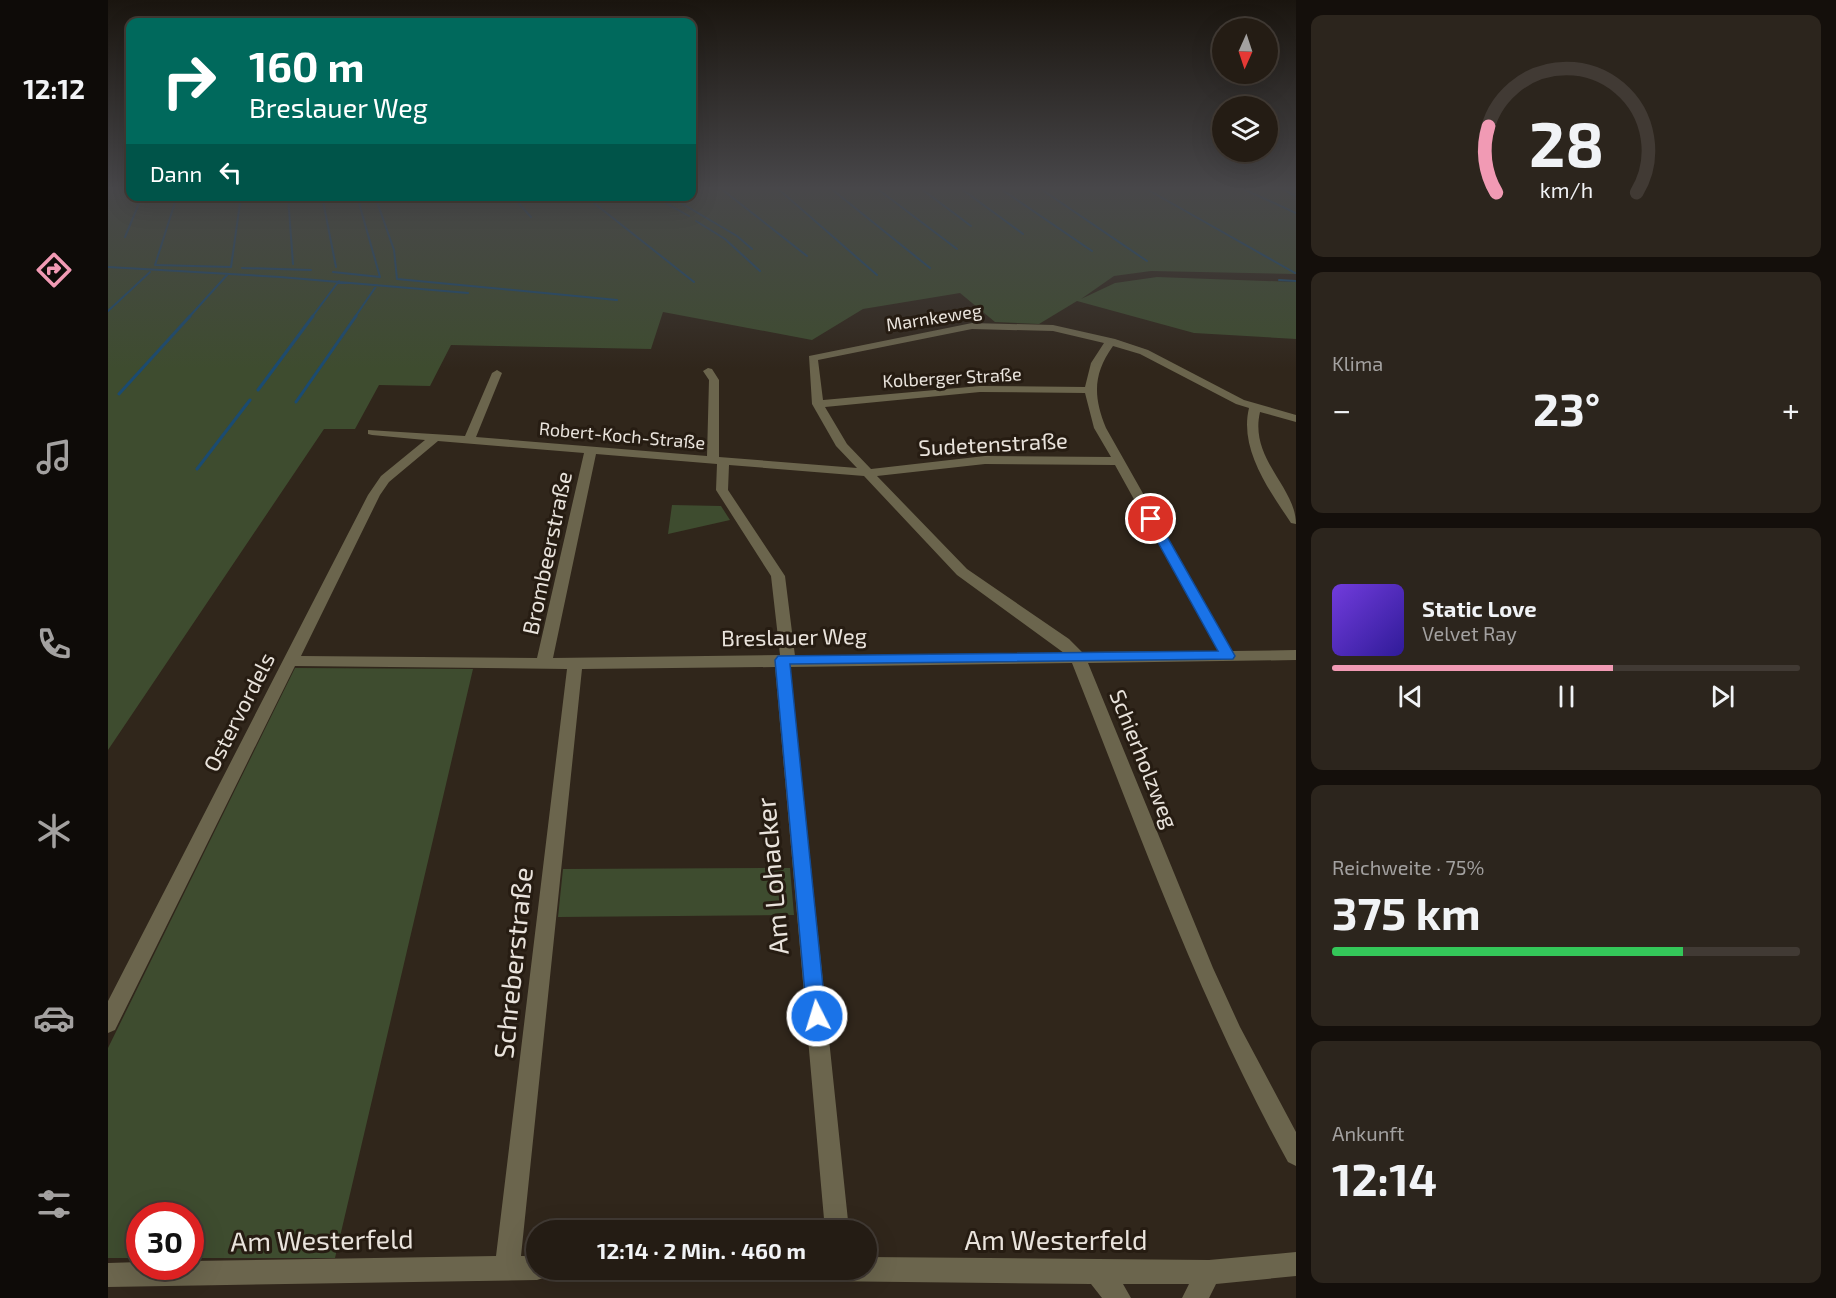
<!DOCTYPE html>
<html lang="de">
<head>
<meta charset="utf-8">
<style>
	:root { --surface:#241c14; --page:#2c251d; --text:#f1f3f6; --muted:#a3a1a0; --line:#413a34; --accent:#f19ab4 }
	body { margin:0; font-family:"Exo 2",sans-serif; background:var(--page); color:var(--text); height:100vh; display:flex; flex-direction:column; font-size:22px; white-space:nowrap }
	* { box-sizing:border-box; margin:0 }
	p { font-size:20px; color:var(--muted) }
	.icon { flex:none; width:33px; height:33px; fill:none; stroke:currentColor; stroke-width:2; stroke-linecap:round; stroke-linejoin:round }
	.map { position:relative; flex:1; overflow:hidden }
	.side { display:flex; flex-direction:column; gap:15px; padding:15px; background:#140f0b; width:540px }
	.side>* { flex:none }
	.hud { position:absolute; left:18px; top:18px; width:570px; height:183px; border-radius:12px; box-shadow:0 6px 24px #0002,0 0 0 2px var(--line); background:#00695c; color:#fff; overflow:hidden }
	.needle { width:39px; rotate:183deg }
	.tools { position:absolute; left:1104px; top:18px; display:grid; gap:12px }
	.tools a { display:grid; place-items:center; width:66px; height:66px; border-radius:50%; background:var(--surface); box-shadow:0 6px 24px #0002,0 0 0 2px var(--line); font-size:30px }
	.speed { position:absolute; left:18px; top:1202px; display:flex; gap:12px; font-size:30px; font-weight:700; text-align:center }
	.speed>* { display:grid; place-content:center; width:78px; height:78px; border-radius:50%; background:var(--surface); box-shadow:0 6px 24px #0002,0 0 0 2px var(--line); line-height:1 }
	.speed .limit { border:9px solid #d22; background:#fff; color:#111 }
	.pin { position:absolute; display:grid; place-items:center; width:51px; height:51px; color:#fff; margin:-26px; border:3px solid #fff; border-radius:50%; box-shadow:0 2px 6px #0007 }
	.me { position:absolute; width:66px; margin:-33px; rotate:355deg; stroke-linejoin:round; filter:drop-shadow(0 0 4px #0008) }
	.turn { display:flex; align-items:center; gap:21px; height:126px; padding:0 24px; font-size:27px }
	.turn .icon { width:78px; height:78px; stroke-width:2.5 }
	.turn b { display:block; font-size:42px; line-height:51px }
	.then { display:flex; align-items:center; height:57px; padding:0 24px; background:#0003; gap:12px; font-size:22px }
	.big { font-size:45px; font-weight:700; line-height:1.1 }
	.side .widget { flex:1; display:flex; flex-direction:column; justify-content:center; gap:9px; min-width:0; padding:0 21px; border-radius:12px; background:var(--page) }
	.side .dial { align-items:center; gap:0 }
	.dial svg { height:156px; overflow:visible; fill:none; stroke:var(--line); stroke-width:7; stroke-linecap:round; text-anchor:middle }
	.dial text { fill:var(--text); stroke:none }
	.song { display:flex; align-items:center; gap:18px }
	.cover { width:72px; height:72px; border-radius:9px; background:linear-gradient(135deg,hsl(260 70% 55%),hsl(250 70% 35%)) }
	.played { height:6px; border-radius:3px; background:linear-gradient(90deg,var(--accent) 60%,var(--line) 60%) }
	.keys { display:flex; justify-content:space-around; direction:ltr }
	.heat { display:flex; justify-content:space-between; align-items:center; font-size:33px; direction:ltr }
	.charge { height:9px; border-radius:4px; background:linear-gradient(90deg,#34c759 75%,var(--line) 0) }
	.trip { position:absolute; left:418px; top:1220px; width:351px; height:60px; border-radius:30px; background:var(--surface); box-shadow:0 6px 24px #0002,0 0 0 2px var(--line); font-weight:700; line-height:60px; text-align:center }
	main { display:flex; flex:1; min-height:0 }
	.tabs { display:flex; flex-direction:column; width:108px; justify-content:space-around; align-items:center; background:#0e0b08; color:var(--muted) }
	.tabs .icon { width:42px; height:42px }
	.tabs .on { color:var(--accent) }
	.tabs b { font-size:27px; color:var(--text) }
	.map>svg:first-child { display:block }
	.green { fill:#3e4c2f }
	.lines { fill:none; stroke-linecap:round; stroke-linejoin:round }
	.stream-far1 { stroke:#1b4b71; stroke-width:2 }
	.stream { stroke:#1b4b71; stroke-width:3 }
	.minor { fill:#6b654d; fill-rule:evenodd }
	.route { fill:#1a73e8; stroke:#114b97; stroke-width:1.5 }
	.labels { text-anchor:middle; stroke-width:6; stroke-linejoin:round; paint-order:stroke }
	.far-street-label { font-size:18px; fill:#e9e3dc; stroke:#261c12 }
	.street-label { font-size:22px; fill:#e9e3dc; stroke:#261c12 }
	.near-street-label { font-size:27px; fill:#e9e3dc; stroke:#261c12 }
</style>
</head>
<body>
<main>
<nav class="tabs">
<b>12:12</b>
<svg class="icon on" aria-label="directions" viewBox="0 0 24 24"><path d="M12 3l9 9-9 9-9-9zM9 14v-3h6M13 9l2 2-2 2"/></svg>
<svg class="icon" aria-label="music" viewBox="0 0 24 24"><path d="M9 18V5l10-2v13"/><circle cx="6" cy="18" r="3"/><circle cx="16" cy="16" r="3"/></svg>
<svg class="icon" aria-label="phone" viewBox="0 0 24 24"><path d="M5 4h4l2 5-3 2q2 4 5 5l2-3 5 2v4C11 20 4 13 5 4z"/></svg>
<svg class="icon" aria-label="climate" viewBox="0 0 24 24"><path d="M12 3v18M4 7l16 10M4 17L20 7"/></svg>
<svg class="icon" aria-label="car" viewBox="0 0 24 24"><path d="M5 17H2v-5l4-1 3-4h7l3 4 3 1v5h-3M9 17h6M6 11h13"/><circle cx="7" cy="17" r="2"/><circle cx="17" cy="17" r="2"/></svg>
<svg class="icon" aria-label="filters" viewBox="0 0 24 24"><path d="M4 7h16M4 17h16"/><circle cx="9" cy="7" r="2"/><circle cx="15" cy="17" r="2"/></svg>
</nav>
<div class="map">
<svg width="1188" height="1298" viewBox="0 0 1188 1298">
	<rect width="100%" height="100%" fill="#30261b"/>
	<!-- green -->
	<path class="green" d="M0,187H22V196H584V187H1188V274L1043,271L1006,276L973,299L1007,283L1049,277L1188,282V339L1086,333L969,301L931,324L887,322L852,293L755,309L704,340L555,312L543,349L343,345L322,386L271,385L247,429H216L0,750Z
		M564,505L613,506L622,520L560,534Z
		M187,668L365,669L227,1258H83L82,1215H32L31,1258H0V1048Z
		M682,868L686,915L450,917L455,869Z"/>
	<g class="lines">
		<!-- stream-far1 -->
		<path class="stream-far1" d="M611,187L699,256
			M668,187L769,275
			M721,187L822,268
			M767,187L849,249
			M811,187L863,226
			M851,187L915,234
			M890,187L984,251
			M930,187L1039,261
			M1035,187L1187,273
			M1131,187L1188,213
			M1159,187L1188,189
			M1174,189L1188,196
			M69,196L47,265L123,267L133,196
			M180,196L185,264
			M214,196L228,267
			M267,196L286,250L289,279L509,300
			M404,196L423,217
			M477,196L586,282
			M545,196L581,216
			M561,196L629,236L644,249
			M588,221L617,239L652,271
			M17,237L34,196
			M0,267L172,277L360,293
			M134,268L203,270
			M225,272L272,277L249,196
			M1171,280L1188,281
			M0,311L42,272
			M81,317L120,274
			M204,317L231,281
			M247,317L269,285"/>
		<!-- stream -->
		<path class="stream" d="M150,390L205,316
			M11,394L82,316
			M188,402L248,316
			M89,469L142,400"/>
		<!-- minor -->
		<path class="minor" d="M864,323L945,325L1007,339L1040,350L1136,400L1188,415V422L1152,412C1141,459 1188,487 1188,524L1183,523C1161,490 1131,449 1141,408L1128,404L1032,354L1005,346C985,374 985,396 998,428L1124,651L1188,650V660L980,663L1105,968L1132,1027L1188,1132V1166L1180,1162C1092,1003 1031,832 964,663L682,667L741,1230H717L667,667L474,669L413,1256H429V1269H441L438,1277L429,1280L0,1287V1263L32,1262V1266H82V1261L388,1256L459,669L187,666L7,1030L0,1033V1001L260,495L273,476L317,440L264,435L260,434V430L357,436L384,373L389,370L394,373L368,437L599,456L601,380L595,371L600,368L604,369L611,380V457L749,468L728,446L704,404L701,356ZM864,329L945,331L996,343L983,363L977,387L872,386L715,400L710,360ZM872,392L977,393L986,428L1003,457L877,456L763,469L739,444L717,407ZM330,441L476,453L429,658L193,656L272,495L281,482ZM488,454L609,464L608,490L663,576L672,655L445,658ZM877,464L1007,465L1110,651L974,652L961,639L859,569L769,476ZM621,465L756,476L849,575L956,653L687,656L677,576L620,490Z
			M1188,1252V1276L1108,1284L1101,1298H1074L1081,1284H1015L1023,1298H994L983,1284L706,1281L697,1278L694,1269H759V1257L1101,1260Z"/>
	</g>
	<!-- sky -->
	<linearGradient id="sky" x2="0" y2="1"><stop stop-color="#1a150f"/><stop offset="0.51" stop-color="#48474a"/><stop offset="1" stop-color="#48474a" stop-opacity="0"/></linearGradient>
	<rect width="1188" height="369" fill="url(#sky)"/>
	<!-- route -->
	<path class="route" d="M1039,517L1049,519L1127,656L1125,659L682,664L718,1016L715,1023L709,1025L702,1023L699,1016L667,660L670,656L1110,651L1037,519Z"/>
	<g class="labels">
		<!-- far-street labels -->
		<g class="far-street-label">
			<text transform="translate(826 318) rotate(-9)" y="6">Marnkeweg</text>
			<text transform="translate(844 378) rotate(-3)" y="6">Kolberger Straße</text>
			<text transform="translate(514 436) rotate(5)" y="6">Robert-Koch-Straße</text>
		</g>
		<!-- street labels -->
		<g class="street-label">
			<text transform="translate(885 444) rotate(-3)" y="8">Sudetenstraße</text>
			<text transform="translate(439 553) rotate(-78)" y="8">Brombeerstraße</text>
			<text transform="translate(686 637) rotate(-1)" y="8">Breslauer Weg</text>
			<text transform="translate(131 712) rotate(-63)" y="8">Ostervordels</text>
			<text transform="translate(1036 759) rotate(68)" y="8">Schierholzweg</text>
		</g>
		<!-- near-street labels -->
		<g class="near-street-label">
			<text transform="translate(665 876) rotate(-95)" y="9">Am Lohacker</text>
			<text transform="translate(406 963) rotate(-84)" y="9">Schreberstraße</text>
			<text transform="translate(214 1241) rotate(-1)" y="9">Am Westerfeld</text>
			<text x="948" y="1250">Am Westerfeld</text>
		</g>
	</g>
</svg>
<div class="tools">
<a><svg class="needle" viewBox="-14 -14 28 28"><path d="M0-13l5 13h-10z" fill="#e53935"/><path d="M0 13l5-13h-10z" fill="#a3a1a0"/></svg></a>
<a><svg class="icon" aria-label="layers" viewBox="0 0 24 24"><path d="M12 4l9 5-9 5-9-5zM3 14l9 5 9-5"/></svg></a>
</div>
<div class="speed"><div class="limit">30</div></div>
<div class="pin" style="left:1043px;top:519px;background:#d93025"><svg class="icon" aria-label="arrive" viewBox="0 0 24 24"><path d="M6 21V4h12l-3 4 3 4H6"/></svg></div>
<svg class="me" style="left:709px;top:1016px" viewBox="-20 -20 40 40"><circle r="17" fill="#1a73e8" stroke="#fff" stroke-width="3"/><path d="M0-11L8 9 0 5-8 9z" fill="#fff"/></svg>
<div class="trip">12:14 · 2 Min. · 460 m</div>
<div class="hud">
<div class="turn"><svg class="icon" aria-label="right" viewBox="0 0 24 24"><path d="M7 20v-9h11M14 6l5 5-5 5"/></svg><div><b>160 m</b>Breslauer Weg</div></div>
<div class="then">Dann<svg class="icon" aria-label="left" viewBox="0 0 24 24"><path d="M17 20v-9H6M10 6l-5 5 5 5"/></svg></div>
</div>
</div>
<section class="side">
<div class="widget dial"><svg viewBox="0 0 100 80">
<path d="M14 69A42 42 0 1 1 86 69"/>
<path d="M14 69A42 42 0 0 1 10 35" stroke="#f19ab4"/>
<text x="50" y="56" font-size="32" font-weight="700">28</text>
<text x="50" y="72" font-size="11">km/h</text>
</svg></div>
<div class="widget"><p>Klima</p>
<div class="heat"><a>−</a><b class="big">23°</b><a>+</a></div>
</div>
<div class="widget">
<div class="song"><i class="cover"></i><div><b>Static Love</b><p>Velvet Ray</p></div></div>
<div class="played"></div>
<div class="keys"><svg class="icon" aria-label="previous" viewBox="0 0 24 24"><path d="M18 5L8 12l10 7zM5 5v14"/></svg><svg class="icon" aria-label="pause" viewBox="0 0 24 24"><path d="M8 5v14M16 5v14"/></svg><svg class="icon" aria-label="next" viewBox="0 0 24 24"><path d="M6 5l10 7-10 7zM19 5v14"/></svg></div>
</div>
<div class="widget"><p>Reichweite · 75%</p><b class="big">375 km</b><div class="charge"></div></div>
<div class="widget"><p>Ankunft</p><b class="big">12:14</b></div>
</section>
</main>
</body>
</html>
